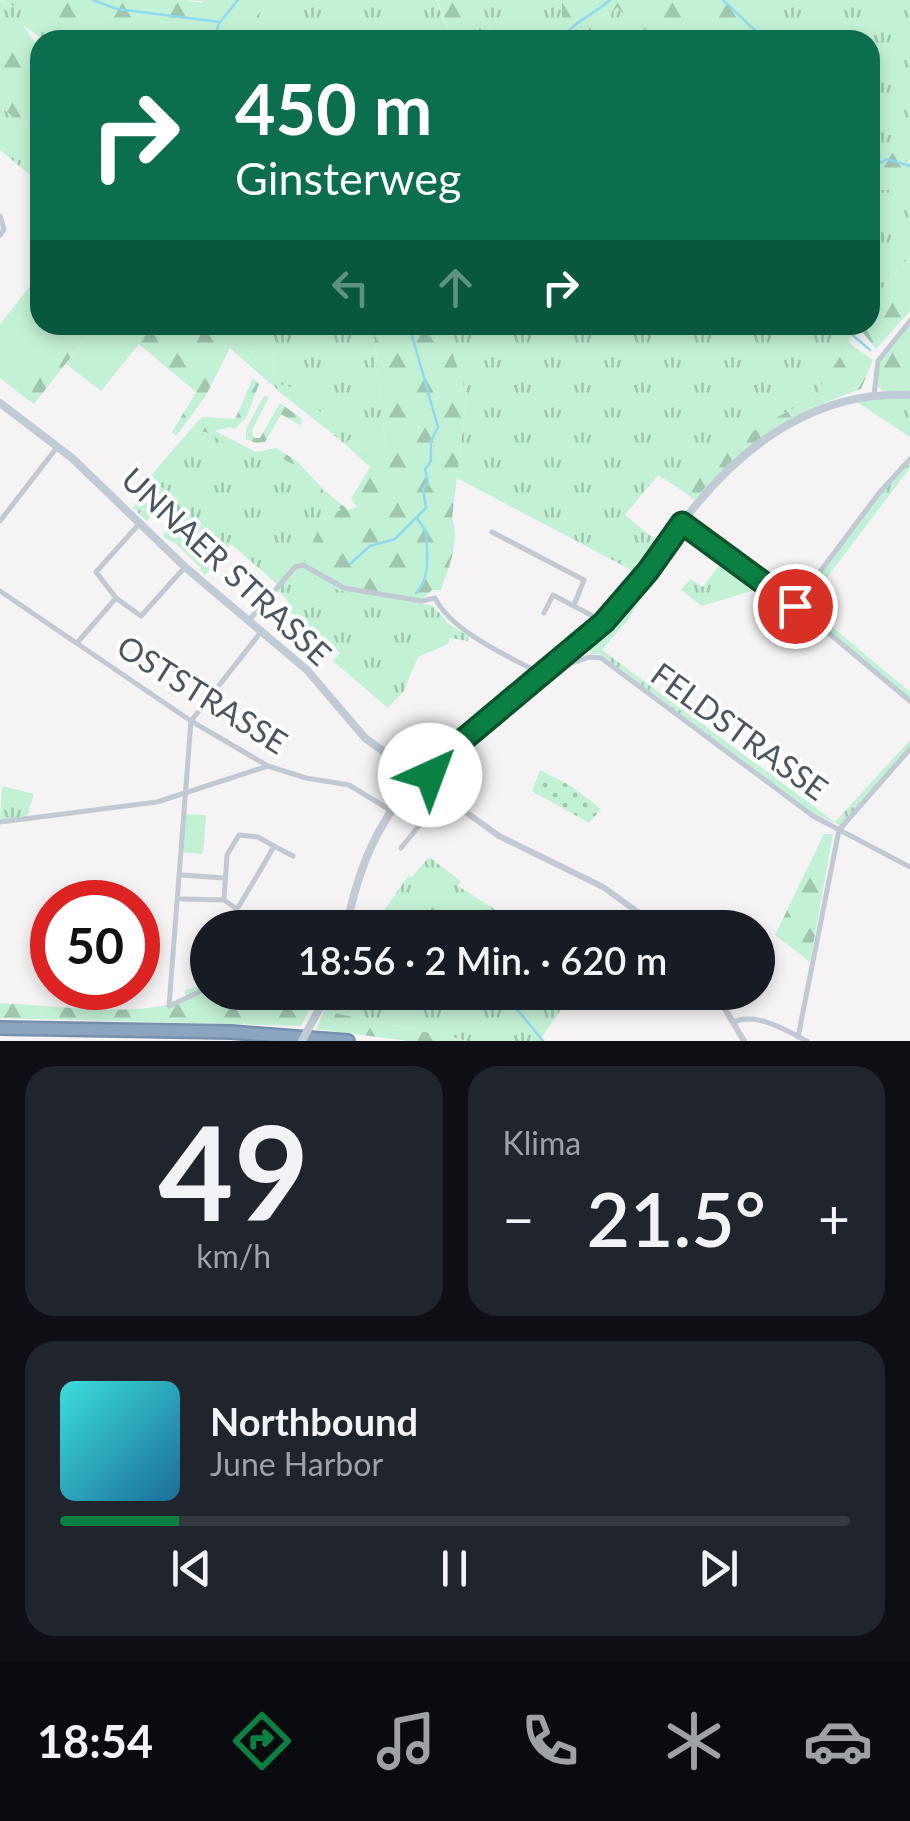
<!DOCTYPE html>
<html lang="de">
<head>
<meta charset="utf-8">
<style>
	:root { --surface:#171b24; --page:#20242c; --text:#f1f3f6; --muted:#9ea1a6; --line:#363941; --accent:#0b8043 }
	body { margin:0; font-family:Lato,sans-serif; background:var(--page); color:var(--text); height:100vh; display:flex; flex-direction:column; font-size:38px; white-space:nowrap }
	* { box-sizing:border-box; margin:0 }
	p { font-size:32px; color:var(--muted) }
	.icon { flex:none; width:55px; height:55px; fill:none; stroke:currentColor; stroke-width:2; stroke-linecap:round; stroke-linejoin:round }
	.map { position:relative; height:1041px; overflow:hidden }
	.details { display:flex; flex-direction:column; gap:25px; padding:25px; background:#0d0f14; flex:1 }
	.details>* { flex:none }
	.guide { position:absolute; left:30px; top:30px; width:850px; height:305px; border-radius:30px; box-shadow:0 5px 15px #0003; background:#0b6e4f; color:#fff; overflow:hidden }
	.speed { position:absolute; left:30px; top:880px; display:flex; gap:20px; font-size:50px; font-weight:700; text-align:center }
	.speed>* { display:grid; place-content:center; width:130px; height:130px; border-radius:50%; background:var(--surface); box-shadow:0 5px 15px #0003; line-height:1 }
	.speed .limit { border:15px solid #d22; background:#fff; color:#111 }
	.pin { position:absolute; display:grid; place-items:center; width:85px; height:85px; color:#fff; margin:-42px; border:5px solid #fff; border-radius:50%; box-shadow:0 2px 10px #0007 }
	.me { position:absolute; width:110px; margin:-55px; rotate:43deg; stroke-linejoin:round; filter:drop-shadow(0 0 8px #0008) }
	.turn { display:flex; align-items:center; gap:35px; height:210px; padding:0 40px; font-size:45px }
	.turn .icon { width:130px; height:130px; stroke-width:2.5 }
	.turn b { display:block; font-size:70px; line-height:85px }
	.lanes { display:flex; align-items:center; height:95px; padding:0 40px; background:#0003; justify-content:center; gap:50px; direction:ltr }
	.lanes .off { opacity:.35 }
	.big { font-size:75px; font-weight:600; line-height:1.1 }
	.details .widget { flex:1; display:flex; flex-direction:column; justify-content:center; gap:15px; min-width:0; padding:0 35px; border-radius:30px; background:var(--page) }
	.details .dial { align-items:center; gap:0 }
	.dial b { font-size:130px; line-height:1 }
	.song { display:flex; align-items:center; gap:30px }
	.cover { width:120px; height:120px; border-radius:15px; background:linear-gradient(135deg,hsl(180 70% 55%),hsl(200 70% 35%)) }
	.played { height:10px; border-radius:5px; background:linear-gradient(90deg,var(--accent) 15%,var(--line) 15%) }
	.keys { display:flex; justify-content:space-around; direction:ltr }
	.heat { display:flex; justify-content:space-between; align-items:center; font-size:55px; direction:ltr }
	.details .tiles { flex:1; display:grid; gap:25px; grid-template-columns:1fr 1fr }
	.widget:last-child { grid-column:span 2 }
	.trip { position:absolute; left:190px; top:910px; width:585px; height:100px; border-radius:50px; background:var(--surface); box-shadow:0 5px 15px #0003; font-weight:600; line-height:100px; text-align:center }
	.tab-bar { display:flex; height:160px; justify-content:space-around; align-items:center; background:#090b0e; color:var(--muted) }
	.tab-bar .icon { width:70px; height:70px }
	.tab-bar .selected { color:var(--accent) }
	.tab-bar b { font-size:45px; color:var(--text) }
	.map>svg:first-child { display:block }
	.grass { fill:url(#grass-tufts) }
	.forest { fill:url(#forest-firs) }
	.park { fill:#c3f1d5 }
	.garden { fill:url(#garden-dots) }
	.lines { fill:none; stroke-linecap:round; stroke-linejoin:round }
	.stream { stroke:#90daee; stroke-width:2.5 }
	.motorway-casing { stroke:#7690ad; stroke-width:16 }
	.minor { stroke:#c1cad2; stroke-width:5 }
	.tertiary { stroke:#c1cad2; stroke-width:6 }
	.secondary { stroke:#c1cbd6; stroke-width:8 }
	.motorway { stroke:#8ba5c1; stroke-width:11 }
	.secondary-bridge { stroke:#c1cbd6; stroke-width:8 }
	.route-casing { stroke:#07532c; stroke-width:25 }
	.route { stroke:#0b8043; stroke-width:18 }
	.labels { text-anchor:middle; stroke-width:8; stroke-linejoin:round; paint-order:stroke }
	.street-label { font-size:32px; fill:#4a5661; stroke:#fff }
</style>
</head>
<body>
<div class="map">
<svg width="910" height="1041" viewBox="0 0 910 1041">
	<defs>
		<pattern id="grass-tufts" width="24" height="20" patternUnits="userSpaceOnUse" patternTransform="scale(2.5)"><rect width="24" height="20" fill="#c3f1d5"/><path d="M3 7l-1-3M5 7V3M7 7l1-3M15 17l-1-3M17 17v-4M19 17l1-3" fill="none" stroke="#a0c6b0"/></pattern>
		<pattern id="forest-firs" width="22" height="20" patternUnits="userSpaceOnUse" patternTransform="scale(2.5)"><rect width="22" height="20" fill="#c3f1d5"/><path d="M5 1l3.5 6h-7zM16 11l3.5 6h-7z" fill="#a0c6b0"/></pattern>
		<pattern id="garden-dots" width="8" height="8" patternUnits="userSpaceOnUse" patternTransform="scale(2.5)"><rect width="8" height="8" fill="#c3f1d5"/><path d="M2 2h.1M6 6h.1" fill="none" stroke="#a0c6b0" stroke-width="1.8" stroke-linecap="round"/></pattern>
	</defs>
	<rect width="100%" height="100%" fill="#f5f3f3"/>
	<!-- grass -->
	<path class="grass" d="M0,0L66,20L204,23L202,1L184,0H215V6L247,25L272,0H436L452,40H243L209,32L204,40H44L23,25L40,50V78L0,34Z
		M477,0H562V40H495Z
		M685,0H701L735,40H685Z
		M774,0H910V164L870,137V40H778L761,20Z
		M617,7L650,40H588Z
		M0,107L40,136V183L0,150Z
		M910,189V256L870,302V245L877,240L881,225L870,190Z
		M249,325H373L386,450L382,459L349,440L346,445L329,431L331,426L279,384L277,390L273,384L274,348L258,360L239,339Z
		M434,325H852L849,343L812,399L760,426L696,479L686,493L658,475L625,515L662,545L639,574L457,478L467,395Z
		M910,396V437L854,400Z
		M189,431L206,432L248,456L270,453L295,465L297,461L322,488L321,492L342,511L386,596L433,606L449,624L468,636V641L450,638L448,644L418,657L404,691L388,708L333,661L340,653L283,606L288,600L278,591L277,584L231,544L205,575L199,569L204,562L176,535L190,515L161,487L139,514L133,507L149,478Z
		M910,460V468L806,605L910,692V699L798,605L880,494Z
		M725,557L768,586L702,606L681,590L691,579L703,587Z
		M627,597L640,599L629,619L602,650L835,822L910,740V746L840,825L814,814L600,654H591L585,638Z
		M2,786L34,794L26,819L0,822Z
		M429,857L461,881L458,886L523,927H355L357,917L377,920L409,875L412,877Z
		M565,992L570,996L542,1037L544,1041H468L333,1013L339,993Z"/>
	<!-- forest -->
	<path class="forest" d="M3,0H184L214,5L215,0H272L248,25L216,7L220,24L67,20L58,31Z
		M437,0H477L495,40H452Z
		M562,0H685V40H650L617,7L588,40H562Z
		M701,0H774L762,20L778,40H735Z
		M0,34L40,78V136L0,107Z
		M870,137L910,164V189L870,190L881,225L877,240L870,245Z
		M910,256V311L876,349L857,325H870V302Z
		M80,325H96L34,404L24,397Z
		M102,325H117L126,332L132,325H249L240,340L257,359L267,347L274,348L273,386L230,348L205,397L176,436L172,432L196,392L139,344L134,350Z
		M373,325H434L449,343L467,395L452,518C460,543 449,566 441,590H432L422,599C386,596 325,601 303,565L324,516L341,510L320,492L322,488L348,510L357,507L351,499L370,467L346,445L348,440L381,458L386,450Z
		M910,325V392L883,391L877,386L880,360Z
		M849,343L873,360L861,389C790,413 743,443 694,500L686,493L696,479L760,426L812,399Z
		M253,378L259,384L247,416L235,429L229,427L215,431L256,452L276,448L297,461L295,465L270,453L249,457L206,432L189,431L202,417L235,419Z
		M279,384C303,388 318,408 331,427L329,431L277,390Z
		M264,396L269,397L252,430L254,438H260L280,403L302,419L301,426L281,414L265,442L256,443L246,439V429Z
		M161,487L189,505L190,515L176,535L205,562L200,567L176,544L162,536L177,514L163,503L147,521L139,514Z
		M824,834H833L810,962L775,935Z
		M207,984L208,992L318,993L301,1026L0,1018V1003C51,1005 140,1019 185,999V990Z
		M332,993H339L334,1013L468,1041H409L316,1029Z"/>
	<!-- park -->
	<path class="park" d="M217,0H260L242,40H235Z
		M31,285L40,293V325H80L24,397L0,378V324Z
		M96,325H102L134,350L101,391L66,364Z
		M182,814L206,815L203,854L179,852Z"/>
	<!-- garden -->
	<path class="garden" d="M540,770L571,786L601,809L589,823L532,791Z"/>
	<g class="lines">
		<!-- stream -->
		<path class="stream" d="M93,0L117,9L220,22L238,0
			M723,0L765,40
			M214,40L219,23
			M561,40C574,21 593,15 610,0
			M870,169L887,159L910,166
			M870,229L873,232
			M841,325L870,350
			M350,564L370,546L395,539L426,508L423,489L428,483L425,469L431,461V441L438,427L409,325
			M416,593C431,579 427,552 426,532L417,518
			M507,997L543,1041"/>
		<!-- motorway casing -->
		<g class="motorway-casing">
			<path id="motorway" d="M0,1028L231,1032L348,1041"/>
		</g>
		<!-- minor -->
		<path class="minor" d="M0,216L4,229L0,235
			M874,395L878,361L910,321
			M0,521L58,446
			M140,523L96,572L116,598L141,616L185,567
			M682,523L771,585L910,701
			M492,532L584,580L574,605
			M0,591L191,721L268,766L306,778L349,785L390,810
			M795,605L879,493L910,459
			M544,613L553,595L604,622
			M251,618L295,567L303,565L344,588L422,601L435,598C451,631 509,657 542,674L589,657L601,658L813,816L910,867
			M77,643L116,598
			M0,822L157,802L268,766
			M274,846L293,856
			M401,848L443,796
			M182,875L224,878
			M182,899L224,900
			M225,928C242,901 259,874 274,846L258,837L239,835L227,855L224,900L237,909
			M208,988L169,1006L191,721L261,632
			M733,1022C757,1012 785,1030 807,1041
			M798,1037L839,830L910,749"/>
		<!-- tertiary -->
		<path class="tertiary" d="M427,784L499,836L603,887L660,928
			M715,992L744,1041"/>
		<!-- secondary -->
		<path class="secondary" d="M0,403L72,458L185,567L307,670L365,738L412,772
			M410 777a10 10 0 1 1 20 0a10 10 0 1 1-20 0Z
			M427,771C486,719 551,673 607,618C642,584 665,542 696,505C750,439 822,390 910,395
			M346,928C358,872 374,826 413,784
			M318,1011L327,992"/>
		<!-- motorway -->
		<use href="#motorway" class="motorway"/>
		<!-- secondary-bridge -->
		<path class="secondary-bridge" d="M302,1041L318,1011"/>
	</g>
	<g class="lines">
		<!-- route casing -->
		<g class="route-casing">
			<path id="route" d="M430,775L427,770L604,622L648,571L682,523L795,606"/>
		</g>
		<!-- route -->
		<use href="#route" class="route"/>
	</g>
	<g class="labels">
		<!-- street labels -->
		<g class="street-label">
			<text transform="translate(226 567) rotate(43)" y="11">UNNAER STRASSE</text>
			<text transform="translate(202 695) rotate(32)" y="11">OSTSTRASSE</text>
			<text transform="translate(739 732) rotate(36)" y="11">FELDSTRASSE</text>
		</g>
	</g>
</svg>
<div class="speed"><div class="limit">50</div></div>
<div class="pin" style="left:795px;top:606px;background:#d93025"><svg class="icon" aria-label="arrive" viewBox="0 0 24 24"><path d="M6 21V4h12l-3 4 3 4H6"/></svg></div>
<svg class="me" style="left:430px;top:775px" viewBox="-20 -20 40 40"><circle r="19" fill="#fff"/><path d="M0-13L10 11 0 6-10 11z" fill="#0b8043"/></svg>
<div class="trip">18:56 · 2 Min. · 620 m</div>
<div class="guide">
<div class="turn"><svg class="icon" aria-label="right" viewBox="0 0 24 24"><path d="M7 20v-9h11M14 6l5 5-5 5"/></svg><div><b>450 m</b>Ginsterweg</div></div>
<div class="lanes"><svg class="icon off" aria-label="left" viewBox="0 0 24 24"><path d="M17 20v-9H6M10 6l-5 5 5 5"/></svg><svg class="icon off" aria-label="ahead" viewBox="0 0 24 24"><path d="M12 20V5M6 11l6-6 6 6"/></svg><svg class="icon" aria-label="right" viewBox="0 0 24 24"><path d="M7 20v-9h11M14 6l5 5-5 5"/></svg></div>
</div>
</div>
<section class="details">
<div class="tiles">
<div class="widget dial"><b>49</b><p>km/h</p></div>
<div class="widget"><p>Klima</p>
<div class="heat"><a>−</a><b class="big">21.5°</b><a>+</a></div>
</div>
<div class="widget">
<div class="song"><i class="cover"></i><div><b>Northbound</b><p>June Harbor</p></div></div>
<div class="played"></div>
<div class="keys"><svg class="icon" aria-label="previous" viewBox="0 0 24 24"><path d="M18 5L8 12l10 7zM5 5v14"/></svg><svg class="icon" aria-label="pause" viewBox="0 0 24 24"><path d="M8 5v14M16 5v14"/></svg><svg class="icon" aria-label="next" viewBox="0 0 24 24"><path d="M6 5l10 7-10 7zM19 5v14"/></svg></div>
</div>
</div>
</section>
<nav class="tab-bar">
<b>18:54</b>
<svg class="icon selected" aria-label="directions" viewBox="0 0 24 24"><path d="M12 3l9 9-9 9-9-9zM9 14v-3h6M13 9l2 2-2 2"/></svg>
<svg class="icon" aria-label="music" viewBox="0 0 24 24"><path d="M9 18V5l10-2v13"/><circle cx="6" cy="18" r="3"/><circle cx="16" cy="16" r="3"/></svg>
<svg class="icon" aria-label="phone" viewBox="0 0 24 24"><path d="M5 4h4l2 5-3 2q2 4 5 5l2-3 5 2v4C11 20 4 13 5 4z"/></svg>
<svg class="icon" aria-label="climate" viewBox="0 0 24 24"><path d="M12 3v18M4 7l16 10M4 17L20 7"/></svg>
<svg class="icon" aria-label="car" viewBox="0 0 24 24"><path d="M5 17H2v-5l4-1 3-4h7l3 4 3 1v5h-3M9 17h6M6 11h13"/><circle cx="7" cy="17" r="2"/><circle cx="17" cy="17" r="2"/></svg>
</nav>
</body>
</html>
